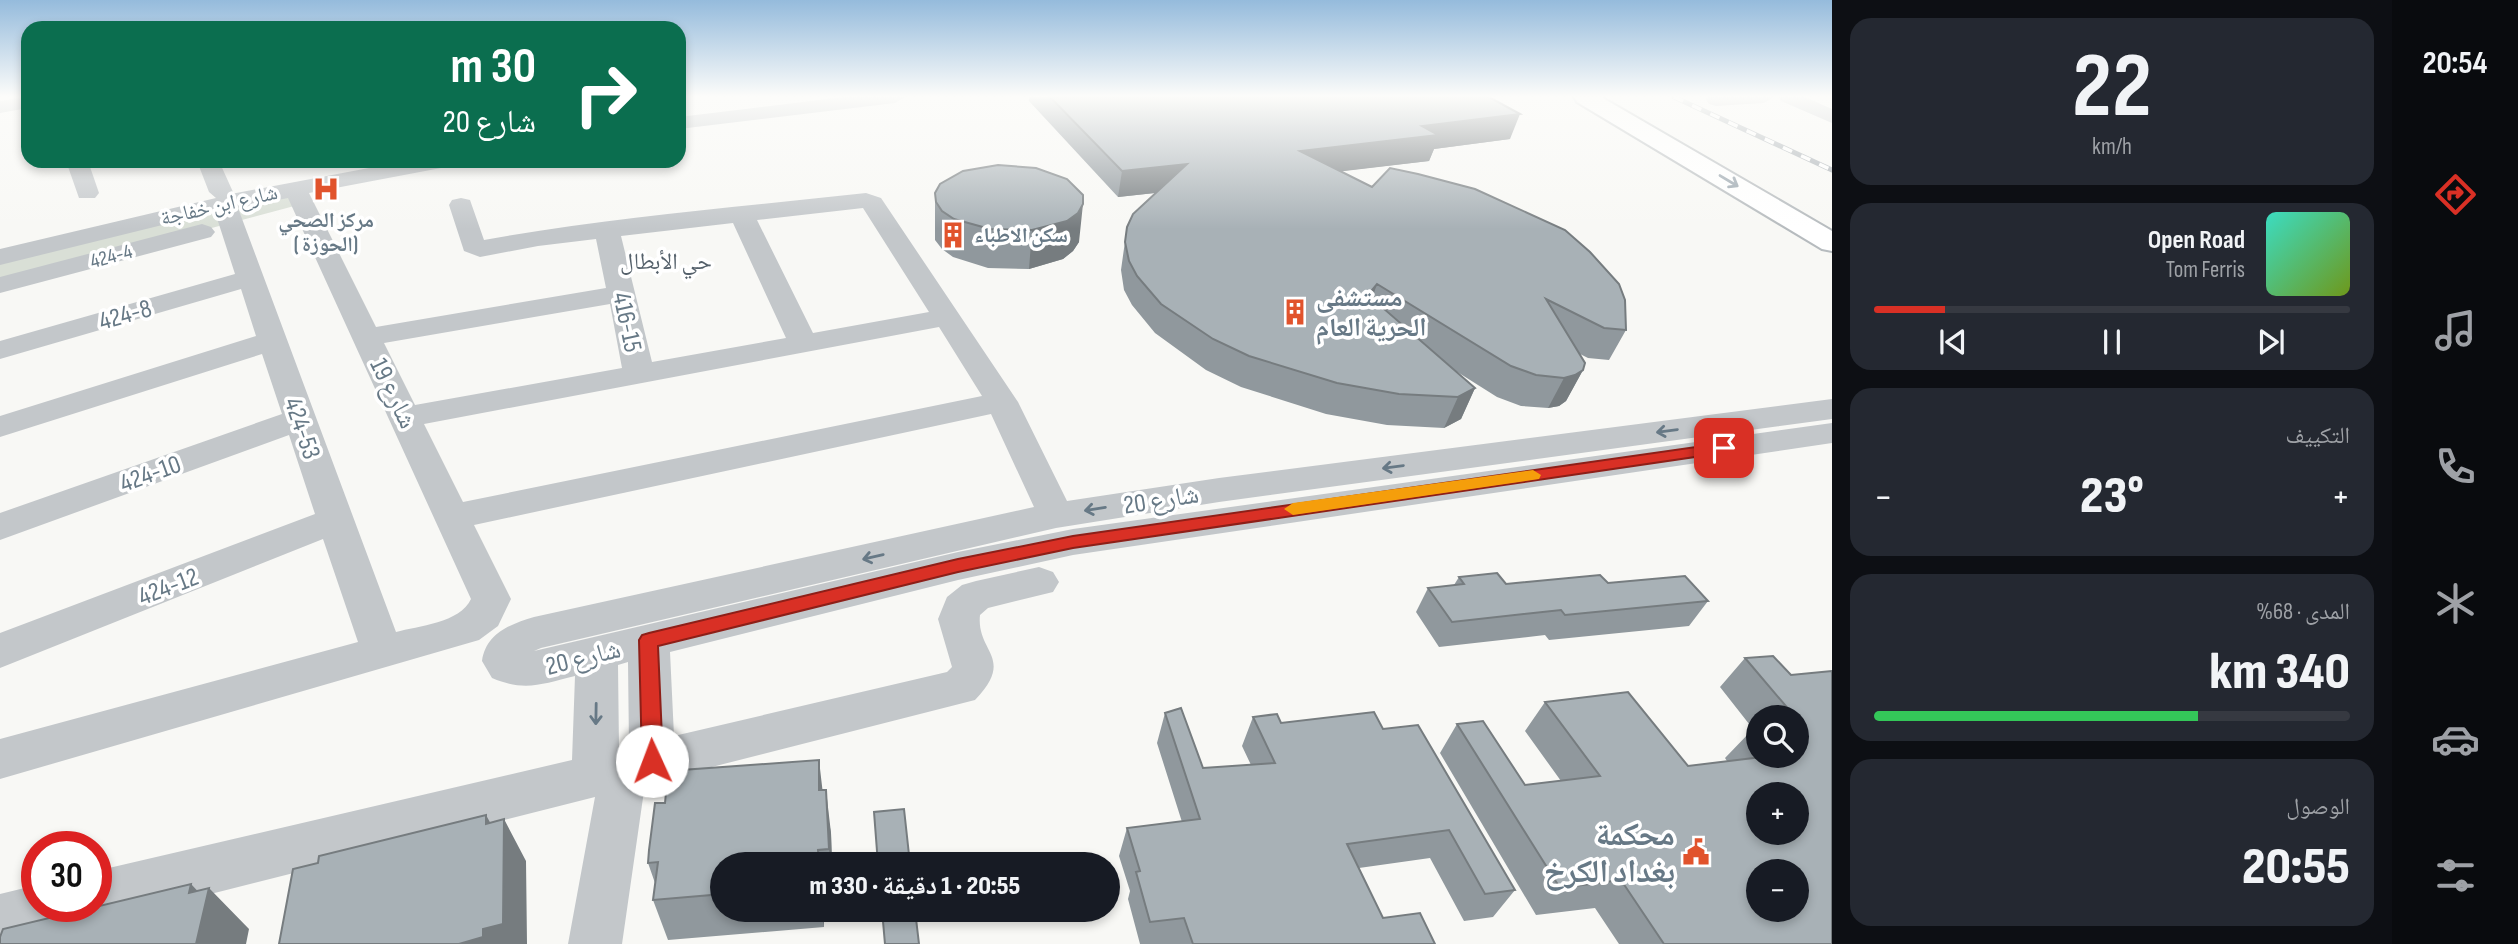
<!DOCTYPE html>
<html lang="ar">
<head>
<meta charset="utf-8">
<style>
	:root { --surface:#171b24; --page:#242831; --text:#f1f3f6; --muted:#9ea1a6; --line:#363941; --accent:#d93025 }
	body { margin:0; font-family:"Sofia Sans Condensed","Noto Naskh Arabic",sans-serif; background:var(--page); color:var(--text); direction:rtl; height:100vh; display:flex; flex-direction:column; font-size:26px; white-space:nowrap }
	* { box-sizing:border-box; margin:0 }
	p { font-size:23px; color:var(--muted) }
	.icon { flex:none; width:38px; height:38px; fill:none; stroke:currentColor; stroke-width:2; stroke-linecap:round; stroke-linejoin:round }
	.map { position:relative; flex:1; overflow:hidden; direction:ltr }
	.side { display:flex; flex-direction:column; gap:18px; padding:18px; background:#0d0f14; width:560px }
	.side>* { flex:none }
	.hud { position:absolute; left:21px; top:21px; width:665px; height:147px; border-radius:21px; box-shadow:0 4px 10px #0003; direction:rtl; background:#0b6e4f; color:#fff; overflow:hidden }
	.buttons { position:absolute; left:1746px; top:705px; display:grid; gap:14px }
	.buttons a { display:grid; place-items:center; width:63px; height:63px; border-radius:50%; background:var(--surface); box-shadow:0 4px 10px #0003; font-size:35px }
	.speed { position:absolute; left:21px; top:831px; display:flex; gap:14px; font-size:35px; font-weight:700; text-align:center }
	.speed>* { display:grid; place-content:center; width:91px; height:91px; border-radius:50%; background:var(--surface); box-shadow:0 4px 10px #0003; line-height:1 }
	.speed .limit { border:10px solid #d22; background:#fff; color:#111 }
	.pin { position:absolute; display:grid; place-items:center; width:60px; height:60px; color:#fff; margin:-30px; border-radius:14px; box-shadow:0 4px 10px #0006 }
	.me { position:absolute; width:77px; margin:-38px; rotate:358deg; stroke-linejoin:round; filter:drop-shadow(0 0 5px #0008) }
	.turn { display:flex; align-items:center; gap:24px; height:147px; padding:0 35px; font-size:32px }
	.turn .icon { width:91px; height:91px; stroke-width:2.5 }
	.turn b { display:block; font-size:49px; line-height:60px }
	.big { font-size:52px; font-weight:800; line-height:1.1 }
	.side .card { flex:1; display:flex; flex-direction:column; justify-content:center; gap:10px; min-width:0; padding:0 24px; border-radius:21px; background:var(--page) }
	.side .dial { align-items:center; gap:0 }
	.dial b { font-size:91px; line-height:1 }
	.song { display:flex; align-items:center; gap:21px }
	.cover { width:84px; height:84px; border-radius:10px; background:linear-gradient(135deg,hsl(170 70% 55%),hsl(80 70% 35%)) }
	.played { height:7px; border-radius:4px; background:linear-gradient(90deg,var(--accent) 15%,var(--line) 15%) }
	.keys { display:flex; justify-content:space-around; direction:ltr }
	.heat { display:flex; justify-content:space-between; align-items:center; font-size:38px; direction:ltr }
	.charge { height:10px; border-radius:5px; background:linear-gradient(90deg,#34c759 68%,var(--line) 0) }
	.trip { position:absolute; left:710px; top:852px; width:410px; height:70px; border-radius:35px; background:var(--surface); box-shadow:0 4px 10px #0003; font-weight:800; line-height:70px; text-align:center; direction:rtl }
	main { display:flex; flex:1; min-height:0 }
	.tabs { display:flex; flex-direction:column; width:126px; justify-content:space-around; align-items:center; background:#090b0e; color:var(--muted) }
	.tabs .icon { width:49px; height:49px }
	.tabs .selected { color:var(--accent) }
	.tabs b { font-size:32px; color:var(--text) }
	.map>svg:first-child { display:block }
	.green { fill:#d9dfd6 }
	.lines { fill:none; stroke-linecap:round; stroke-linejoin:round }
	.major-casing { stroke:#b6bbbe; stroke-width:4 }
	.minor { fill:#c3c7ca; fill-rule:evenodd }
	.major { fill:#fff; fill-rule:evenodd }
	.rail-casing { stroke:#a4abb0; stroke-width:5 }
	.rail { stroke:#fff; stroke-width:3.5; stroke-dasharray:10; stroke-linecap:butt }
	.wall { fill:#90989d; fill-rule:evenodd }
	.shaded-wall { fill:#767c7f }
	.building { fill:#a8b1b6; stroke:#767c7f; stroke-width:2; fill-rule:evenodd }
	.oneway { stroke:#95a1aa }
	.oneway2 { stroke:#677986 }
	.route { fill:#d93025; stroke:#8d1f18; stroke-width:2 }
	.slow { fill:#f59e0b }
	.labels { text-anchor:middle; stroke-width:7; stroke-linejoin:round; paint-order:stroke }
	.far-street-label { font-size:21px; fill:#677986; stroke:#fff }
	.far-poi-label { font-size:21px; font-weight:bold; fill:#677986; stroke:#fff }
	.far-neighbourhood-label { font-size:23px; fill:#55616b; stroke:#fff }
	.poi-label { font-size:26px; font-weight:bold; fill:#677986; stroke:#fff; text-anchor:start }
	.street-label { font-size:26px; fill:#677986; stroke:#fff }
	.near-poi-label { font-size:32px; font-weight:bold; fill:#677986; stroke:#fff; text-anchor:end }
</style>
</head>
<body>
<main>
<nav class="tabs">
<b>20:54</b>
<svg class="icon selected" aria-label="directions" viewBox="0 0 24 24"><path d="M12 3l9 9-9 9-9-9zM9 14v-3h6M13 9l2 2-2 2"/></svg>
<svg class="icon" aria-label="music" viewBox="0 0 24 24"><path d="M9 18V5l10-2v13"/><circle cx="6" cy="18" r="3"/><circle cx="16" cy="16" r="3"/></svg>
<svg class="icon" aria-label="phone" viewBox="0 0 24 24"><path d="M5 4h4l2 5-3 2q2 4 5 5l2-3 5 2v4C11 20 4 13 5 4z"/></svg>
<svg class="icon" aria-label="climate" viewBox="0 0 24 24"><path d="M12 3v18M4 7l16 10M4 17L20 7"/></svg>
<svg class="icon" aria-label="car" viewBox="0 0 24 24"><path d="M5 17H2v-5l4-1 3-4h7l3 4 3 1v5h-3M9 17h6M6 11h13"/><circle cx="7" cy="17" r="2"/><circle cx="17" cy="17" r="2"/></svg>
<svg class="icon" aria-label="filters" viewBox="0 0 24 24"><path d="M4 7h16M4 17h16"/><circle cx="9" cy="7" r="2"/><circle cx="15" cy="17" r="2"/></svg>
</nav>
<section class="side">
<div class="card dial"><b>22</b><p>km/h</p></div>
<div class="card">
<div class="song"><i class="cover"></i><div><b>Open Road</b><p>Tom Ferris</p></div></div>
<div class="played"></div>
<div class="keys"><svg class="icon" aria-label="previous" viewBox="0 0 24 24"><path d="M18 5L8 12l10 7zM5 5v14"/></svg><svg class="icon" aria-label="pause" viewBox="0 0 24 24"><path d="M8 5v14M16 5v14"/></svg><svg class="icon" aria-label="next" viewBox="0 0 24 24"><path d="M6 5l10 7-10 7zM19 5v14"/></svg></div>
</div>
<div class="card"><p>التكييف</p>
<div class="heat"><a>−</a><b class="big">23°</b><a>+</a></div>
</div>
<div class="card"><p>المدى · 68%</p><b class="big">340 km</b><div class="charge"></div></div>
<div class="card"><p>الوصول</p><b class="big">20:55</b></div>
</section>
<div class="map">
<svg width="1832" height="944" viewBox="0 0 1832 944">
	<rect width="100%" height="100%" fill="#f8f8f5"/>
	<!-- green -->
	<path class="green" d="M292,192L298,205L0,284V260Z"/>
	<g class="lines">
		<!-- major casing -->
		<g class="major-casing">
			<path id="major" d="M1574,97H1601L1832,231V251L1822,249L1577,102Z"/>
		</g>
		<!-- minor -->
		<path class="minor" d="M28,97V108L0,113V101Z
			M843,97H905L895,103L679,129V117Z
			M1708,97H1774L1764,103L1716,106L1709,104L1706,100Z
			M1778,97H1805L1832,109V123L1781,101Z
			M66,161H88L99,193L95,198H79Z
			M197,161H219L233,192L231,194L406,161H452L449,166L441,168L309,193L376,327L606,288L596,239L538,246L480,257L464,251L449,205L452,200L461,198L470,200L484,240C610,217 739,207 866,193L881,198L1018,402L1067,501L1219,478L1832,399V419L1219,502L1056,528L541,648L534,651L958,552L1073,529L1832,423V443L1073,555L958,580L670,652L674,736L947,672L952,667L938,619L947,597L962,585L976,581L1039,567L1053,572L1059,582L1053,592L988,608L980,615C976,653 1016,657 975,700L645,784L622,944H568L595,797L96,923L78,915L75,924L56,932L0,944V894L37,885V906H96V871L572,760L575,676C542,684 525,692 492,678L482,661C486,633 511,624 534,617L1034,507L991,414L474,525L511,599L498,626L479,640L0,779V739L358,642L323,539L0,668V633L315,514L289,435L0,540V513L282,414L262,354L0,437V416L256,336L241,289L0,359V341L235,274L215,212L0,265V249L216,198L209,192ZM288,198L471,599C460,623 418,626 396,632L238,208ZM863,208L929,312L813,333L757,220ZM733,223L786,338L652,362L621,236ZM610,304L622,368L415,405L384,343ZM939,327L982,396L463,502L424,424ZM628,662L629,747L619,749L618,665Z
			M202,224L211,227L215,232L211,237L0,293V277Z"/>
		<!-- major -->
		<use href="#major" class="major"/>
		<!-- rail casing -->
		<g class="rail-casing">
			<path id="rail" d="M1674,97L1832,170"/>
		</g>
		<!-- rail -->
		<use href="#rail" class="rail"/>
	</g>
	<!-- wall -->
	<path class="wall" d="M1029,97H1489L1510,139L1434,149L1429,161L1341,171L1626,330L1609,360L1588,358L1580,354L1583,370L1566,401L1559,406L1548,408L1521,406L1497,397L1451,368L1475,388L1461,419L1444,428L1387,425L1326,414L1241,387L1206,370L1155,333L1132,305L1124,290L1121,270L1127,227L1155,193L1118,197L1029,101Z
		M935,193L1079,242L1073,251L1063,259L1029,269L988,268L953,257L942,249L935,240Z
		M1459,577L1506,584L1608,583L1708,601L1689,626L1549,640L1545,635L1439,647L1416,612L1428,588L1454,585Z
		M1745,658L1791,675L1832,671V944H1619L1595,908L1536,915L1440,753L1457,724L1525,785L1561,781L1525,731L1545,702L1688,766L1727,761L1725,758L1753,729L1720,687ZM1759,718H1797V756H1759Z
		M1165,713L1203,768L1251,765L1242,746L1253,717L1281,723L1383,729L1515,890L1493,917L1464,921L1430,858L1359,868L1383,918L1435,944H1140L1128,899L1130,891L1119,856L1127,828L1182,822L1157,743Z
		M823,790L831,833L832,864H723V910H824V927L668,940L653,900L655,883L648,863Z"/>
	<!-- shaded-wall -->
	<path class="shaded-wall" d="M1520,114L1510,139L1434,149L1429,161L1294,177L1300,151L1422,126Z
		M1187,164L1182,190L1118,197L1122,171Z
		M1083,204L1079,242L1073,251L1063,259L1029,269L1032,230Z
		M1377,284L1367,313L1368,295Z
		M1583,370L1566,401L1559,406L1548,408L1564,378Z
		M1475,388L1461,419L1444,428L1458,397Z
		M819,760L824,803L819,790Z
		M826,790L831,833L832,864H831L829,849Z
		M486,815L504,848V819L526,861L527,944H459L486,824Z
		M191,884L206,900L209,888L249,929L246,944H196L189,893Z
		M822,910H824V927Z"/>
	<!-- building -->
	<path class="building" d="M1050,97H1489L1520,114L1422,126L1438,135L1300,151L1372,187L1390,168L1418,174L1475,189L1565,230L1590,252L1619,284L1625,300L1626,330L1604,328L1546,299L1585,363L1583,370L1575,375L1564,378L1536,375L1511,366L1377,284L1368,295L1475,388L1458,397L1399,394L1337,383L1249,356L1213,339L1161,304L1137,276L1129,261L1125,242L1127,227L1133,214L1187,164L1122,171Z
		M998,165L1036,168L1067,179L1083,195V204L1078,213L1067,221L1032,230L990,229L954,219L942,211L936,202L935,193L940,184L963,171Z
		M1497,573L1506,584L1600,575L1608,583L1685,576L1708,601L1565,615L1561,610L1452,622L1428,588L1464,584L1459,577Z
		M1773,656L1791,675L1832,671V944H1664L1621,880L1560,888L1457,724L1483,721L1525,785L1600,776L1545,702L1628,692L1688,766L1770,756H1797V725L1801,724L1797,720V718H1796L1745,658ZM1759,794H1797V833H1759ZM1759,872H1797V910H1759Z
		M1181,708L1203,768L1275,763L1253,717L1277,714L1281,723L1374,712L1383,729L1418,725L1515,890L1485,894L1449,830L1347,844L1383,918L1420,913L1435,944H1193L1184,918L1150,922L1136,872L1140,871L1127,828L1200,819L1165,713Z
		M1759,728V737L1752,729Z
		M819,760V790H826L829,849L818,850L819,864H723V894L653,900L658,862L648,863L649,850L655,803H665L668,771Z
		M904,809L910,864H878L874,812Z
		M486,815V824L504,819L503,924L483,929V937L459,944H279L293,869L318,863L319,856Z
		M191,884L189,893L209,888L196,944H0V937L3,929Z
		M882,910H915L919,944H885Z"/>
	<!-- one-way arrows -->
	<defs><path id="oneway-shaft" d="M-6 0H5M1.5-3L5.5 0L1.5 3" fill="none" stroke-width="1.6" stroke-linecap="round" stroke-linejoin="round" transform="scale(1.75)"/></defs>
	<use class="oneway" href="#oneway-shaft" transform="translate(1729 181) rotate(31)"/>
	<g class="oneway2">
		<use href="#oneway-shaft" transform="translate(1667 431) rotate(172)"/>
		<use href="#oneway-shaft" transform="translate(1393 467) rotate(172)"/>
		<use href="#oneway-shaft" transform="translate(1095 509) rotate(171)"/>
		<use href="#oneway-shaft" transform="translate(873 557) rotate(167)"/>
		<use href="#oneway-shaft" transform="translate(596 714) rotate(91)"/>
	</g>
	<!-- sky -->
	<linearGradient id="sky" x2="0" y2="1"><stop stop-color="#95bbdc"/><stop offset="0.42" stop-color="#fcfcfa"/><stop offset="1" stop-color="#fcfcfa" stop-opacity="0"/></linearGradient>
	<rect width="1832" height="229" fill="url(#sky)"/>
	<!-- route -->
	<path class="route" d="M1724,443L1731,448L1729,452L1073,548L958,572L658,646L663,761L660,767L652,770L645,767L642,761L639,640L642,635L649,633L958,559L1073,536Z"/>
	<!-- slow -->
	<path class="slow" d="M1533,470L1541,475L1539,479L1293,515L1284,509L1293,503Z"/>
	<!-- icons -->
	<defs>
		<g id="hospital-bare" transform="scale(2.1)"><path d="M-5-5h3v3.5h4V-5h3V5h-3V1.5h-4V5h-3Z" fill="#e1532c" stroke="#fff" stroke-width="2.5" paint-order="stroke"/></g>
		<g id="building-bare" transform="scale(2.1)"><path d="M-4-6H4V6H1V3H-1V6H-4ZM-2.5-4.3h1.7v1.8h-1.7ZM.8-4.3h1.7v1.8H.8ZM-2.5-1h1.7V.8h-1.7ZM.8-1h1.7V.8H.8Z" fill="#e1532c" stroke="#fff" stroke-width="2.5" paint-order="stroke"/></g>
		<g id="civic-bare" transform="scale(2.1)"><path d="M-.6-6.5H3V-4.5H.6V-3L4-1V1h2V6H-6V1h2V-1L-.6-3ZM-1.2 2.5V6h2.4V2.5Z" fill="#e1532c" stroke="#fff" stroke-width="2.5" paint-order="stroke"/></g>
	</defs>
	<g fill-rule="evenodd">
		<use href="#hospital-bare" x="326" y="189"/>
		<use href="#building-bare" x="953" y="235"/>
		<use href="#building-bare" x="1295" y="312"/>
		<use href="#civic-bare" x="1696" y="852"/>
	</g>
	<g class="labels">
		<!-- far-street labels -->
		<g class="far-street-label">
			<text transform="translate(219 205) rotate(-13)" y="7">شارع ابن خفاجة</text>
			<text transform="translate(111 256) rotate(-15)" y="7">424-4</text>
		</g>
		<!-- far-poi labels -->
		<g class="far-poi-label">
			<text x="326" y="227">مركز الصحي<tspan x="326" dy="24">( الحوزة)</tspan></text>
			<text x="974" y="242" text-anchor="start">سكن الاطباء</text>
		</g>
		<!-- far-neighbourhood labels -->
		<g class="far-neighbourhood-label">
			<text x="666" y="269">حي الأبطال</text>
		</g>
		<!-- poi labels -->
		<g class="poi-label">
			<text x="1316" y="306">مستشفى<tspan x="1316" dy="30">الحرية العام</tspan></text>
		</g>
		<!-- street labels -->
		<g class="street-label">
			<text transform="translate(125 314) rotate(-16)" y="9">424-8</text>
			<text transform="translate(628 322) rotate(78)" y="9">416-15</text>
			<text transform="translate(394 393) rotate(64)" y="9">شارع 19</text>
			<text transform="translate(303 428) rotate(71)" y="9">424-53</text>
			<text transform="translate(150 473) rotate(-20)" y="9">424-10</text>
			<text transform="translate(1161 499) rotate(-9)" y="9">شارع 20</text>
			<text transform="translate(168 586) rotate(-21)" y="9">424-12</text>
			<text transform="translate(583 657) rotate(-14)" y="9">شارع 20</text>
		</g>
		<!-- near-poi labels -->
		<g class="near-poi-label">
			<text x="1675" y="845">محكمة<tspan x="1675" dy="37">بغداد الكرخ</tspan></text>
		</g>
	</g>
</svg>
<div class="buttons">
<a><svg class="icon" aria-label="search" viewBox="0 0 24 24"><circle cx="10" cy="10" r="6"/><path d="M15 15l6 6"/></svg></a>
<a>+</a>
<a>−</a>
</div>
<div class="speed"><div class="limit">30</div></div>
<div class="pin" style="left:1724px;top:448px;background:#d93025"><svg class="icon" aria-label="arrive" viewBox="0 0 24 24"><path d="M6 21V4h12l-3 4 3 4H6"/></svg></div>
<svg class="me" style="left:652px;top:761px" viewBox="-20 -20 40 40"><circle r="19" fill="#fff"/><path d="M0-13L10 11 0 6-10 11z" fill="#d93025"/></svg>
<div class="trip">20:55 · 1 دقيقة · 330 m</div>
<div class="hud">
<div class="turn"><svg class="icon" aria-label="right" viewBox="0 0 24 24"><path d="M7 20v-9h11M14 6l5 5-5 5"/></svg><div><b>30 m</b>شارع 20</div></div>
</div>
</div>
</main>
</body>
</html>
